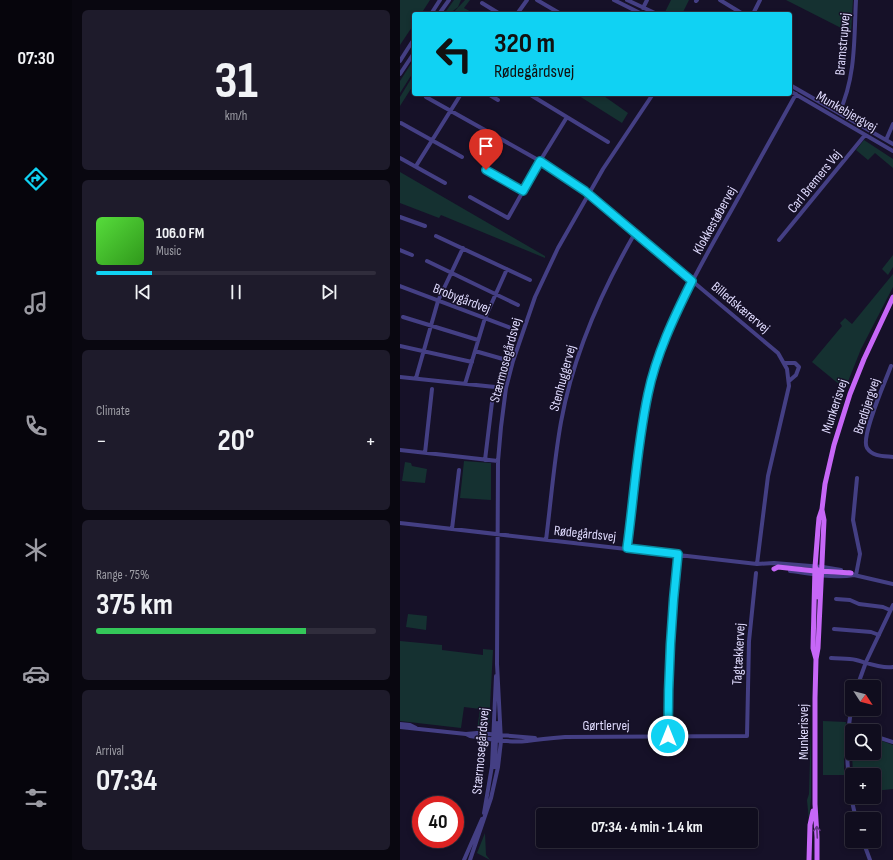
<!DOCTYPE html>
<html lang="en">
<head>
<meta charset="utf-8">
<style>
	:root { --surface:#100d1e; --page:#1e1b2b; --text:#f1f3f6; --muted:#9c9ca4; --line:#302d3c; --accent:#10d2f3 }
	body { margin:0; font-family:"Sofia Sans Condensed",sans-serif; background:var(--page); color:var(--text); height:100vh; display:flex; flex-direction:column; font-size:15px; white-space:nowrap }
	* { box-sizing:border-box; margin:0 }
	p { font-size:13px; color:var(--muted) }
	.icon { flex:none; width:22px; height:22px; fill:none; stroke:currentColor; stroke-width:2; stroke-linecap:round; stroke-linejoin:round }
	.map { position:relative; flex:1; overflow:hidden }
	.drawer { display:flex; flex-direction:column; gap:10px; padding:10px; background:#090710; width:328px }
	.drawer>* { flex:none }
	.guide { position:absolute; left:12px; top:12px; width:380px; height:84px; border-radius:4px; box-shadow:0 2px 6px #0003,0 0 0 1px var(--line); background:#10d2f3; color:#111; overflow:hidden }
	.needle { width:26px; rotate:126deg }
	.fabs { position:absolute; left:445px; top:680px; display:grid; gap:8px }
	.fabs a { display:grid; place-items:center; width:36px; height:36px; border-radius:4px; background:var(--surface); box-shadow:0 2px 6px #0003,0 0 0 1px var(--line); font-size:20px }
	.speed { position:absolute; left:12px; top:796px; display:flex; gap:8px; font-size:20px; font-weight:700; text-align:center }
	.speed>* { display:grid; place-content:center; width:52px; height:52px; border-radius:50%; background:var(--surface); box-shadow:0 2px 6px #0003,0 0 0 1px var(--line); line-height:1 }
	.speed .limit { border:6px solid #d22; background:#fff; color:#111 }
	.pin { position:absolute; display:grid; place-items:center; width:34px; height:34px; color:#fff; margin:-41px -17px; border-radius:50% 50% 50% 0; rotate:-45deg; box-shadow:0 0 4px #0007 }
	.pin .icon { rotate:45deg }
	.me { position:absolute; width:44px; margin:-22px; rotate:0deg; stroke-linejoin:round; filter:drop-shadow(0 0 3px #0008) }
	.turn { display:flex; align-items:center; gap:14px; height:84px; padding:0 16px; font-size:18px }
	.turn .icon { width:52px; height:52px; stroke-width:2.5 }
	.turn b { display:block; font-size:28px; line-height:34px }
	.big { font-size:30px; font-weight:700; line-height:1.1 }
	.drawer .tile { flex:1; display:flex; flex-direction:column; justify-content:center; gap:6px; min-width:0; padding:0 14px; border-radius:6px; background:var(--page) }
	.drawer .dial { align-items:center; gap:0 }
	.dial b { font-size:52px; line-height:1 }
	.song { display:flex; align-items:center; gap:12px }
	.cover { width:48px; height:48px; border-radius:6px; background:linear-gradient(135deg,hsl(110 70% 55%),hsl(110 70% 35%)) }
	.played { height:4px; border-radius:2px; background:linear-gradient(90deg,var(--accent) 20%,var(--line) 20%) }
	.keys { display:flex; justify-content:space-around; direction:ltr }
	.heat { display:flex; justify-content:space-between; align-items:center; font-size:22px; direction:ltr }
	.charge { height:6px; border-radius:3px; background:linear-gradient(90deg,#34c759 75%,var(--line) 0) }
	.trip { position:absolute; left:136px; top:808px; width:222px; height:40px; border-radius:4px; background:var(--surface); box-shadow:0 2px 6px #0003,0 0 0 1px var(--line); font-weight:700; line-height:40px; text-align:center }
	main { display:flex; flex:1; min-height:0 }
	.tabs { display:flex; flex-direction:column; width:72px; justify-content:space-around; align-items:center; background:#06050c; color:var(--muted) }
	.tabs .icon { width:28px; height:28px }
	.tabs .selected { color:var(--accent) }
	.tabs b { font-size:18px; color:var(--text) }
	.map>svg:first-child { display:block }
	.green { fill:#153131 }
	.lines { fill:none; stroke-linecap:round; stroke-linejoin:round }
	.minor { stroke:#443f84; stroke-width:4 }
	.major { stroke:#c767f7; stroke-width:5 }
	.oneway { stroke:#663885 }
	.route-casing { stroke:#0a889e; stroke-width:10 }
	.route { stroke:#10d2f3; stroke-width:7 }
	.labels { text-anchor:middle; stroke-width:3; stroke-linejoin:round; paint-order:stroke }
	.street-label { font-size:14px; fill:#dfdafd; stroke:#161128 }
</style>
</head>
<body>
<main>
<nav class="tabs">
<b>07:30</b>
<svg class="icon selected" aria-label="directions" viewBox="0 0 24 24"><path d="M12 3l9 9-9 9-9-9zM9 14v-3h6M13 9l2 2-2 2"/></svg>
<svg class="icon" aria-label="music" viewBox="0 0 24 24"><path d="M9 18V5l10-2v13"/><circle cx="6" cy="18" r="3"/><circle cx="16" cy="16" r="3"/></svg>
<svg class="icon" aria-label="phone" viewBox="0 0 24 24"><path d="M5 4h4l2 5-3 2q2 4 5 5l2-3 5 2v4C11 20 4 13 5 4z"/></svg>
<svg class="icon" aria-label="climate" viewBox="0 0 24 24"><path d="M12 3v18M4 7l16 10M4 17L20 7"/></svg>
<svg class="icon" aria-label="car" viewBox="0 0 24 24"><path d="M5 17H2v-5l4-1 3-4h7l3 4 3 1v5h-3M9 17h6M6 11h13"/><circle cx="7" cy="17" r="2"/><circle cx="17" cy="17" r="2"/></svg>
<svg class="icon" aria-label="filters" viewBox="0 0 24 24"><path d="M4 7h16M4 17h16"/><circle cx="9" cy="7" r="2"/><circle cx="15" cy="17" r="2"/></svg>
</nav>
<section class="drawer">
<div class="tile dial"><b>31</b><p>km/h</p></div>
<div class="tile">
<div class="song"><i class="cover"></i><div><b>106.0 FM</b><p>Music</p></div></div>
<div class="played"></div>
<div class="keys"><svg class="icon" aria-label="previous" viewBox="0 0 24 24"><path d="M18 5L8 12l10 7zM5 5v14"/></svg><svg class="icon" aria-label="pause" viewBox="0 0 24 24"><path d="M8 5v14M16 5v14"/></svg><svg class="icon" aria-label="next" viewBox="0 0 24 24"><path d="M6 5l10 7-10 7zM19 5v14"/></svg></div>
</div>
<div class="tile"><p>Climate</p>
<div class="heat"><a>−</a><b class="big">20°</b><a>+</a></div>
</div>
<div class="tile"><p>Range · 75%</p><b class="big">375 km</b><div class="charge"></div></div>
<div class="tile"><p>Arrival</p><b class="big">07:34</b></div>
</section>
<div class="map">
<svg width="493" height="860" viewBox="0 0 493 860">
	<rect width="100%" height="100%" fill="#161128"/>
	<!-- green -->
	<path class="green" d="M0,0H30L21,14H14V24L0,45Z
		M54,0H61L58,7L49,14H44Z
		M65,0H70L64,8L75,14H52Z
		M271,0H289L282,14H270L265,12Z
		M386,0H453L451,33Z
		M14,59V71L0,93V81Z
		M14,74V84L0,106V97Z
		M176,94H201L228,113L222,123Z
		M464,140L493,159V168L475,153L468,160L456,150Z
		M0,172L145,256V258L41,215L39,218L0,203Z
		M493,255V267L488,275L482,269Z
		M493,274V287L461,349L445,389L412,362L442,326L440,323L445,318L452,324Z
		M64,461L91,463V500L60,498Z
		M5,462L11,463L12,466L27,469L25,483L2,481Z
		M8,614L27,616L26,630L6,627Z
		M0,641L42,645V650L83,655V649L93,650L89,725L84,730H77L80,709L64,707L61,728L0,721Z
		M423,721L446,722L444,735V775H423Z
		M411,724V798L409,821L407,800L409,794Z
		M474,738L493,745V789L474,791V775H453L452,753H474Z
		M85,833L86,855L90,860L77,853Z"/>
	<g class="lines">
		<!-- minor -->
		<path class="minor" d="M137,0L161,14
			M214,0L242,14
			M227,0L257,14
			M320,0L343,14
			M296,1L297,0
			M82,3L100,14
			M243,8L247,0
			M31,14L40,0
			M39,14L49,0
			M117,14L127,0
			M353,14L360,0
			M0,61L14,39
			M0,74L14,53
			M390,85L493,144
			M390,91L493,151
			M88,94L98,100
			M129,94L208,142
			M26,97L140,161L185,191L378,353L387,369L389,386L368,476L357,564
			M439,113C456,77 454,38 456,0
			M1,123L62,157
			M486,140L493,124
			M0,158L45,183
			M16,166L61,94
			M86,170L123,191
			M70,197L108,218L140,161L167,117
			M0,217L25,226
			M36,236L130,280
			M379,240L465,135
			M0,250L12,255
			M27,261L118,305
			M0,286L116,330
			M3,317L78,340
			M0,346L72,362
			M75,351L103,359
			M384,363H395L399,367L396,375L389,381
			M491,366C486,380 460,437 467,448C473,457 484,456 493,457
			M0,377L95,387
			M16,378L38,301L63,248
			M65,384L85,318L107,269
			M0,450L98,461
			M25,453L32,389
			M85,460L93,394
			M0,523L357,564L374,563L423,567L441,570
			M52,529L59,470
			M146,540C151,501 154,461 161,422C173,355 201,292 235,233
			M227,549C234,497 235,443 248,392C265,327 298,269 331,211C353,172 374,133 396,94
			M390,571C410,573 434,579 454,575
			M449,572L454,575L493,584
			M456,575L460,554L453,520L457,478
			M436,599L450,600L459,604L483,607L490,610
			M434,629L471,632L479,635
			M431,658C439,659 448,658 456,660C467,663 482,669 493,667
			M457,687L466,662L493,605
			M452,707C444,744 447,783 456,819
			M97,723V738
			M0,724L10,725L16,728
			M0,727L66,734L77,733L135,738
			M66,734L70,736C89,739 108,743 127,741C140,739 152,738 165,737L347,736L349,641L356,573
			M268,736C268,675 271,615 278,554
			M474,736L493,742
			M95,767L96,738
			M84,813L92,766L96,676
			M463,841L470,860
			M64,860L82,819
			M70,860L91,798L98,767L101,741L97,664L98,461L101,427L106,388L113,361L135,297L158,248L203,169L253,94"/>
		<!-- major -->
		<path class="major" d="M416,568L419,574L418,597
			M374,569L378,567L415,571L418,570
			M420,571L451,573
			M416,659L413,648L415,567L418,529L419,518L422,509L425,484L434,445L450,394L464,359L493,297
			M409,860L410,825L413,811
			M417,860V837L415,804V698L416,659L418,648L424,520L422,510"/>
	</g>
	<!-- one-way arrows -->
	<defs><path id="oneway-shaft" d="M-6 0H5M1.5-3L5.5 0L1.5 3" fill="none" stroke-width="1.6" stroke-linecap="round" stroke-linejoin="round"/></defs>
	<use class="oneway" href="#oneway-shaft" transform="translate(417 832) rotate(-93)"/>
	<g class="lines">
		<!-- route casing -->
		<g class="route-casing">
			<path id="route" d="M86,170L123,191L140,161L185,191L292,281C274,317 256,355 248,394C237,445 234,497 227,548L278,554C271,616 268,674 268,736"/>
		</g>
		<!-- route -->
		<use href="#route" class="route"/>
	</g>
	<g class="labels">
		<!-- street labels -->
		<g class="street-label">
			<text transform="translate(442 44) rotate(-85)" y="5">Bramstrupvej</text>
			<text transform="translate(447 111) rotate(30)" y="5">Munkebjergvej</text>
			<text transform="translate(414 181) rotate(-51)" y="5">Carl Bremers Vej</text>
			<text transform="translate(314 220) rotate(-61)" y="5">Klokkestøbervej</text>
			<text transform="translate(62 298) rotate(21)" y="5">Brobygårdvej</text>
			<text transform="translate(341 307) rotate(40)" y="5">Billedskærervej</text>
			<text transform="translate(105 360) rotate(-75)" y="5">Stærmosegårdsvej</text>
			<text transform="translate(162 378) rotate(-75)" y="5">Stenhuggervej</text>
			<text transform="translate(434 406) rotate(-72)" y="5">Munkerisvej</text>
			<text transform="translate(466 406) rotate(-72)" y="5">Bredbjergvej</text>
			<text transform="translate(185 533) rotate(6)" y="5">Rødegårdsvej</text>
			<text transform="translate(338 654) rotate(-87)" y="5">Tagtækkervej</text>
			<text x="206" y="730">Gørtlervej</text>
			<text transform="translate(403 732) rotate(-90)" y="5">Munkerisvej</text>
			<text transform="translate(80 751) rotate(-85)" y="5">Stærmosegårdsvej</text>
		</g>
	</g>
</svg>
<div class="fabs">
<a><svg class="needle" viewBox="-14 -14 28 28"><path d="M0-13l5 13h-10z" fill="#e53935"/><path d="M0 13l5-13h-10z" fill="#9c9ca4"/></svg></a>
<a><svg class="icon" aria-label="search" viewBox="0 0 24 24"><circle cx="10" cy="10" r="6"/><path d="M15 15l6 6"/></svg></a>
<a>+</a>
<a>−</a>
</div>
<div class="speed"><div class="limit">40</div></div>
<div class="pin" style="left:86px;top:170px;background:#d93025"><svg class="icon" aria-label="arrive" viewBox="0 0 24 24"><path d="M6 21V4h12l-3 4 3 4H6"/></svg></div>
<svg class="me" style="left:268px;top:736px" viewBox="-20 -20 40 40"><circle r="17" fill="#10d2f3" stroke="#fff" stroke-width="3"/><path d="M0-11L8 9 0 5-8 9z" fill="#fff"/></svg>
<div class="trip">07:34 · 4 min · 1.4 km</div>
<div class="guide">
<div class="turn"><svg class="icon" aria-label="left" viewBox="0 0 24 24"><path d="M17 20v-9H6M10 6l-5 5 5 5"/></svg><div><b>320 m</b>Rødegårdsvej</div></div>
</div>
</div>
</main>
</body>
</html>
